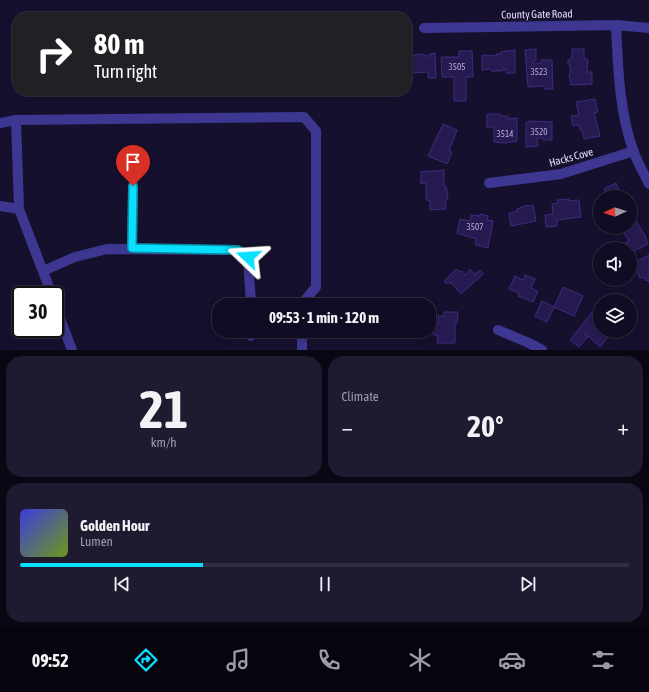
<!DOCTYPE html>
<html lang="en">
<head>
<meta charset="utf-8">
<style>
	:root { --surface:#100c23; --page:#1e1a30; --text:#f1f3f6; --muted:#9c9ba6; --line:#302c41; --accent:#09dfff }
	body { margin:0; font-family:"Asap Condensed",sans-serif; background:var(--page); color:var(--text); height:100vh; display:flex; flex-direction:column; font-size:15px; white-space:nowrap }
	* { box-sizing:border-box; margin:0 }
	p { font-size:13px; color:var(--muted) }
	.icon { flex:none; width:22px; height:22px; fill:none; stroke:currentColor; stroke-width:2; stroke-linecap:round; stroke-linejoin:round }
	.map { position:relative; height:350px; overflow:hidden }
	.panel { display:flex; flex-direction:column; gap:6px; padding:6px; background:#090713; flex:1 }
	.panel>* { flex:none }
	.guide { position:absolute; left:12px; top:12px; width:400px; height:84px; border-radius:16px; box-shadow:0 2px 6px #0003,0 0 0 1px var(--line); background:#202124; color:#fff; overflow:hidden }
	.needle { width:26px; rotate:267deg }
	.buttons { position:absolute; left:593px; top:190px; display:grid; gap:8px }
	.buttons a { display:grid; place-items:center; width:44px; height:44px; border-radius:50%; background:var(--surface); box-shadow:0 2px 6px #0003,0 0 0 1px var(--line); font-size:20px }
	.speed { position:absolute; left:12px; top:286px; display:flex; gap:8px; font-size:20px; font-weight:700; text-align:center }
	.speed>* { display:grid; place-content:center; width:52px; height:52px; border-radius:50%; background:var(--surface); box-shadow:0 2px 6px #0003,0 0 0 1px var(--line); line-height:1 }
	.speed .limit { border:2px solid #111; border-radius:6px; background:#fff; color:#111 }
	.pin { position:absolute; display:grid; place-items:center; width:34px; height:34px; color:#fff; margin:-41px -17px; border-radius:50% 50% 50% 0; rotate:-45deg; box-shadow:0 0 4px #0007 }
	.pin .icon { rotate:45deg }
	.me { position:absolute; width:44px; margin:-22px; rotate:290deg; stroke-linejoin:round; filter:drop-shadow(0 0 3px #0008) }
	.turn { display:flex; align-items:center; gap:14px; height:84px; padding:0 16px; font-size:18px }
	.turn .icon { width:52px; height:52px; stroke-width:2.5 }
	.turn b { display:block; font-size:28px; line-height:34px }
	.big { font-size:30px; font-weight:700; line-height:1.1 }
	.panel .card { flex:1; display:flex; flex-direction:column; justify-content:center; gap:6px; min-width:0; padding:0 14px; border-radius:16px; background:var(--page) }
	.panel .dial { align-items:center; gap:0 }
	.dial b { font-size:52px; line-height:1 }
	.song { display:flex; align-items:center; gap:12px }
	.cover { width:48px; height:48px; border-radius:6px; background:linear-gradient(135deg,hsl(240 70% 55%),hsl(80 70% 35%)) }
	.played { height:4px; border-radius:2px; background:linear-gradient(90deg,var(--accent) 30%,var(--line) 30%) }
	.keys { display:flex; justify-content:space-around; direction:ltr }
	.heat { display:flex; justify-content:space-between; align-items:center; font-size:22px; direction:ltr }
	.panel .tiles { flex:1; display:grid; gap:6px; grid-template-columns:1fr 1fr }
	.card:last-child { grid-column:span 2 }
	.trip { position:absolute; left:212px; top:298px; width:224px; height:40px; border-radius:16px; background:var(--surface); box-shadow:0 2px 6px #0003,0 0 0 1px var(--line); font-weight:700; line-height:40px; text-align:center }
	.tab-bar { display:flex; height:64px; justify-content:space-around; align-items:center; background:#06050e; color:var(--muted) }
	.tab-bar .icon { width:28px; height:28px }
	.tab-bar .on { color:var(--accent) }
	.tab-bar b { font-size:18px; color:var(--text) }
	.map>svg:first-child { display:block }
	.building { fill:#271a51; stroke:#3e2b7f }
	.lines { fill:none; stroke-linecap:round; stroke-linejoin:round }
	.minor { stroke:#3d3791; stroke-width:10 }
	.route-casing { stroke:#0691a6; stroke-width:10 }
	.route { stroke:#09dfff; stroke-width:7 }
	.labels { text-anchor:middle; stroke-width:3; stroke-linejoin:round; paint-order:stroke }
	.number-label { font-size:9px; fill:#b3acd4 }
	.street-label { font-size:11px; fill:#e2ddff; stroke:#16102f }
</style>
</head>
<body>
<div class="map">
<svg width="649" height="350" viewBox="0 0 649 350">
	<rect width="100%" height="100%" fill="#16102f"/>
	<!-- building -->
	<path class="building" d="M536,49V61H533V64L541,63V60H552L553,89H544V86L528,87L525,50Z
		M572,49H584V58L588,60L587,72H592V84L571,85L569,75L570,73V65L568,64V60L572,58Z
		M515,50V73H506V69L500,71H497V70L493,72L490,69L482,70V55L496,56V54H501V52L506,51Z
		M459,51H472L473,77H466V101H454V77H442L441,57H459Z
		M435,53L436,78H428V72L408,73L407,56L423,54L426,56H430V54Z
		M595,99L598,112L594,113L600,136L584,139L582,130H580L579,125L573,126L571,116L579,115L576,102Z
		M487,114H500L501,116H508V119L517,118V141L505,143L494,142V127H487Z
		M531,121L552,122V140H543V138H537L538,146L526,147V123Z
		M443,124L457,130L449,151L452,152L447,164L428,156Z
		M444,170V186H446L447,191L448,199H445L446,209L430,210V200L428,201L426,198V183L421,184V172Z
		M616,183L620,192L622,191L625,197H607L604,189Z
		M569,199V201L579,200L581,217L557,220V226L546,227L545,215L553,214L552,204L558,203L557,200Z
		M527,205L528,206L533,205L536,221L511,226L509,213L518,211L517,209Z
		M480,214L488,216L487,220L493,221L488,248L477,245L475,244L476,239L457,233L460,219L470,221L471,215L480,216Z
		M635,219L643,233H644L648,244L630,253V249H624L622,245L629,241L620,227H630V222Z
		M649,255V283L648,280L646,281L644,277L640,278L637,271L632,274L630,270V265Z
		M456,269L460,272L462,271L465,275L470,269L476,276L475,274L480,270L483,274L461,294L450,282L447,284L444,281Z
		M525,275L535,279L531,288L538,291L533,302L518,296L519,293L509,289L515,276L523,280Z
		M563,287L583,296L574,316L554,307Z
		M542,301L554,307L547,322L535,316Z
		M444,312H458L457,323H455V343H437L438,335H433L434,324H439L438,316H444Z
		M592,312L598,317L597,319L600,321V331H613L600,347L585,333L584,334L588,337L579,347L570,340Z"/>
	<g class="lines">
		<!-- minor -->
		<path class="minor" d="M616,25C618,67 619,110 633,150C637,162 644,173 649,184
			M424,28L616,25L649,28
			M0,123L16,120
			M489,183L561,174L634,151
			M0,206L19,209
			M132,248L133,186
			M43,271L75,257L107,249L237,250L248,257L251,305
			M52,295L19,209L16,120L304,117L316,131V287L301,305
			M55,305L72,350
			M280,305L301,304
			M498,330L529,343L542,350
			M251,331V336
			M302,331V350"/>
	</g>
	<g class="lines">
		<!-- route casing -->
		<g class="route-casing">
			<path id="route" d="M133,186L132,248L238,250L248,257"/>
		</g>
		<!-- route -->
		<use href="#route" class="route"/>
	</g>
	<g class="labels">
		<!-- number labels -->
		<g class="number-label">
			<text x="457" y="70">3505</text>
			<text x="539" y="75">3523</text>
			<text x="539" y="135">3520</text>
			<text x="505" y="137">3514</text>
			<text x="475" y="230">3507</text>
		</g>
		<!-- street labels -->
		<g class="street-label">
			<text transform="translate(537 14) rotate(-1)" y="4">County Gate Road</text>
			<text transform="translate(571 157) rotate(-15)" y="4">Hacks Cove</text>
		</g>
	</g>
</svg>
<div class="buttons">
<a><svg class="needle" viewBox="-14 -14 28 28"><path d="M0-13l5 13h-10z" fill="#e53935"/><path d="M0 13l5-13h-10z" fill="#9c9ba6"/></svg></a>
<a><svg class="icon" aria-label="sound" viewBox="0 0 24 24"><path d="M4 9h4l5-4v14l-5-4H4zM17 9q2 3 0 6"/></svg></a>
<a><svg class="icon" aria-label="layers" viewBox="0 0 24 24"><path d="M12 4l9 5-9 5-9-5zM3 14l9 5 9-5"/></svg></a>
</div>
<div class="speed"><div class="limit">30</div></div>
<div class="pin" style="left:133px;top:186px;background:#d93025"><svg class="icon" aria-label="arrive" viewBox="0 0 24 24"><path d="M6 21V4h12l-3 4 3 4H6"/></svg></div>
<svg class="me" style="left:248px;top:257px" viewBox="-20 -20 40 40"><path d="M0-17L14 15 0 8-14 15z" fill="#09dfff" stroke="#fff" stroke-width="4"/></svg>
<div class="trip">09:53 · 1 min · 120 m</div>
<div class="guide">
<div class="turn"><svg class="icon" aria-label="right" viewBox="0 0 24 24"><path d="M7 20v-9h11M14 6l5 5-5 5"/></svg><div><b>80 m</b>Turn right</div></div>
</div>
</div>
<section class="panel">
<div class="tiles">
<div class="card dial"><b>21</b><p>km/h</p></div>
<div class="card"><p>Climate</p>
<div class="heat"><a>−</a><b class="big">20°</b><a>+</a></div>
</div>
<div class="card">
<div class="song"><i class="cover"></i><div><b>Golden Hour</b><p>Lumen</p></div></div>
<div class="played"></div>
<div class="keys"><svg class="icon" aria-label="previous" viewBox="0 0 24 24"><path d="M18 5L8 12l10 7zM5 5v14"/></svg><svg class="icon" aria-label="pause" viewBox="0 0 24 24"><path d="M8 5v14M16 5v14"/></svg><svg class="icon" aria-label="next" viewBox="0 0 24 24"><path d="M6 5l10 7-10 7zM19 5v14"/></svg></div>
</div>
</div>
</section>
<nav class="tab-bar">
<b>09:52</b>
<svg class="icon on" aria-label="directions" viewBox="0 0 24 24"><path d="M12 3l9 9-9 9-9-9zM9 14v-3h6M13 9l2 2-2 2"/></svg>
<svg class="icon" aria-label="music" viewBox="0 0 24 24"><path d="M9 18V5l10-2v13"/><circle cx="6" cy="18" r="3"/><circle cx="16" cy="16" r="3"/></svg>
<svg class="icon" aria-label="phone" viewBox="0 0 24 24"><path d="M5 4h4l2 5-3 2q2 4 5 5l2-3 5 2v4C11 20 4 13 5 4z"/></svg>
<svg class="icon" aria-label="climate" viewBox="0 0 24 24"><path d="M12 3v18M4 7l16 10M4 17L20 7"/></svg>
<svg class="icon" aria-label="car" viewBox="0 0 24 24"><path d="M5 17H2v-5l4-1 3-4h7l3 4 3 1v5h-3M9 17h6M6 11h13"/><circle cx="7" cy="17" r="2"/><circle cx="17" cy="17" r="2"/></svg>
<svg class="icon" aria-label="filters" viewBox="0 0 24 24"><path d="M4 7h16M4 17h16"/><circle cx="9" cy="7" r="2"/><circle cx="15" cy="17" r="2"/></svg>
</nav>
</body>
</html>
